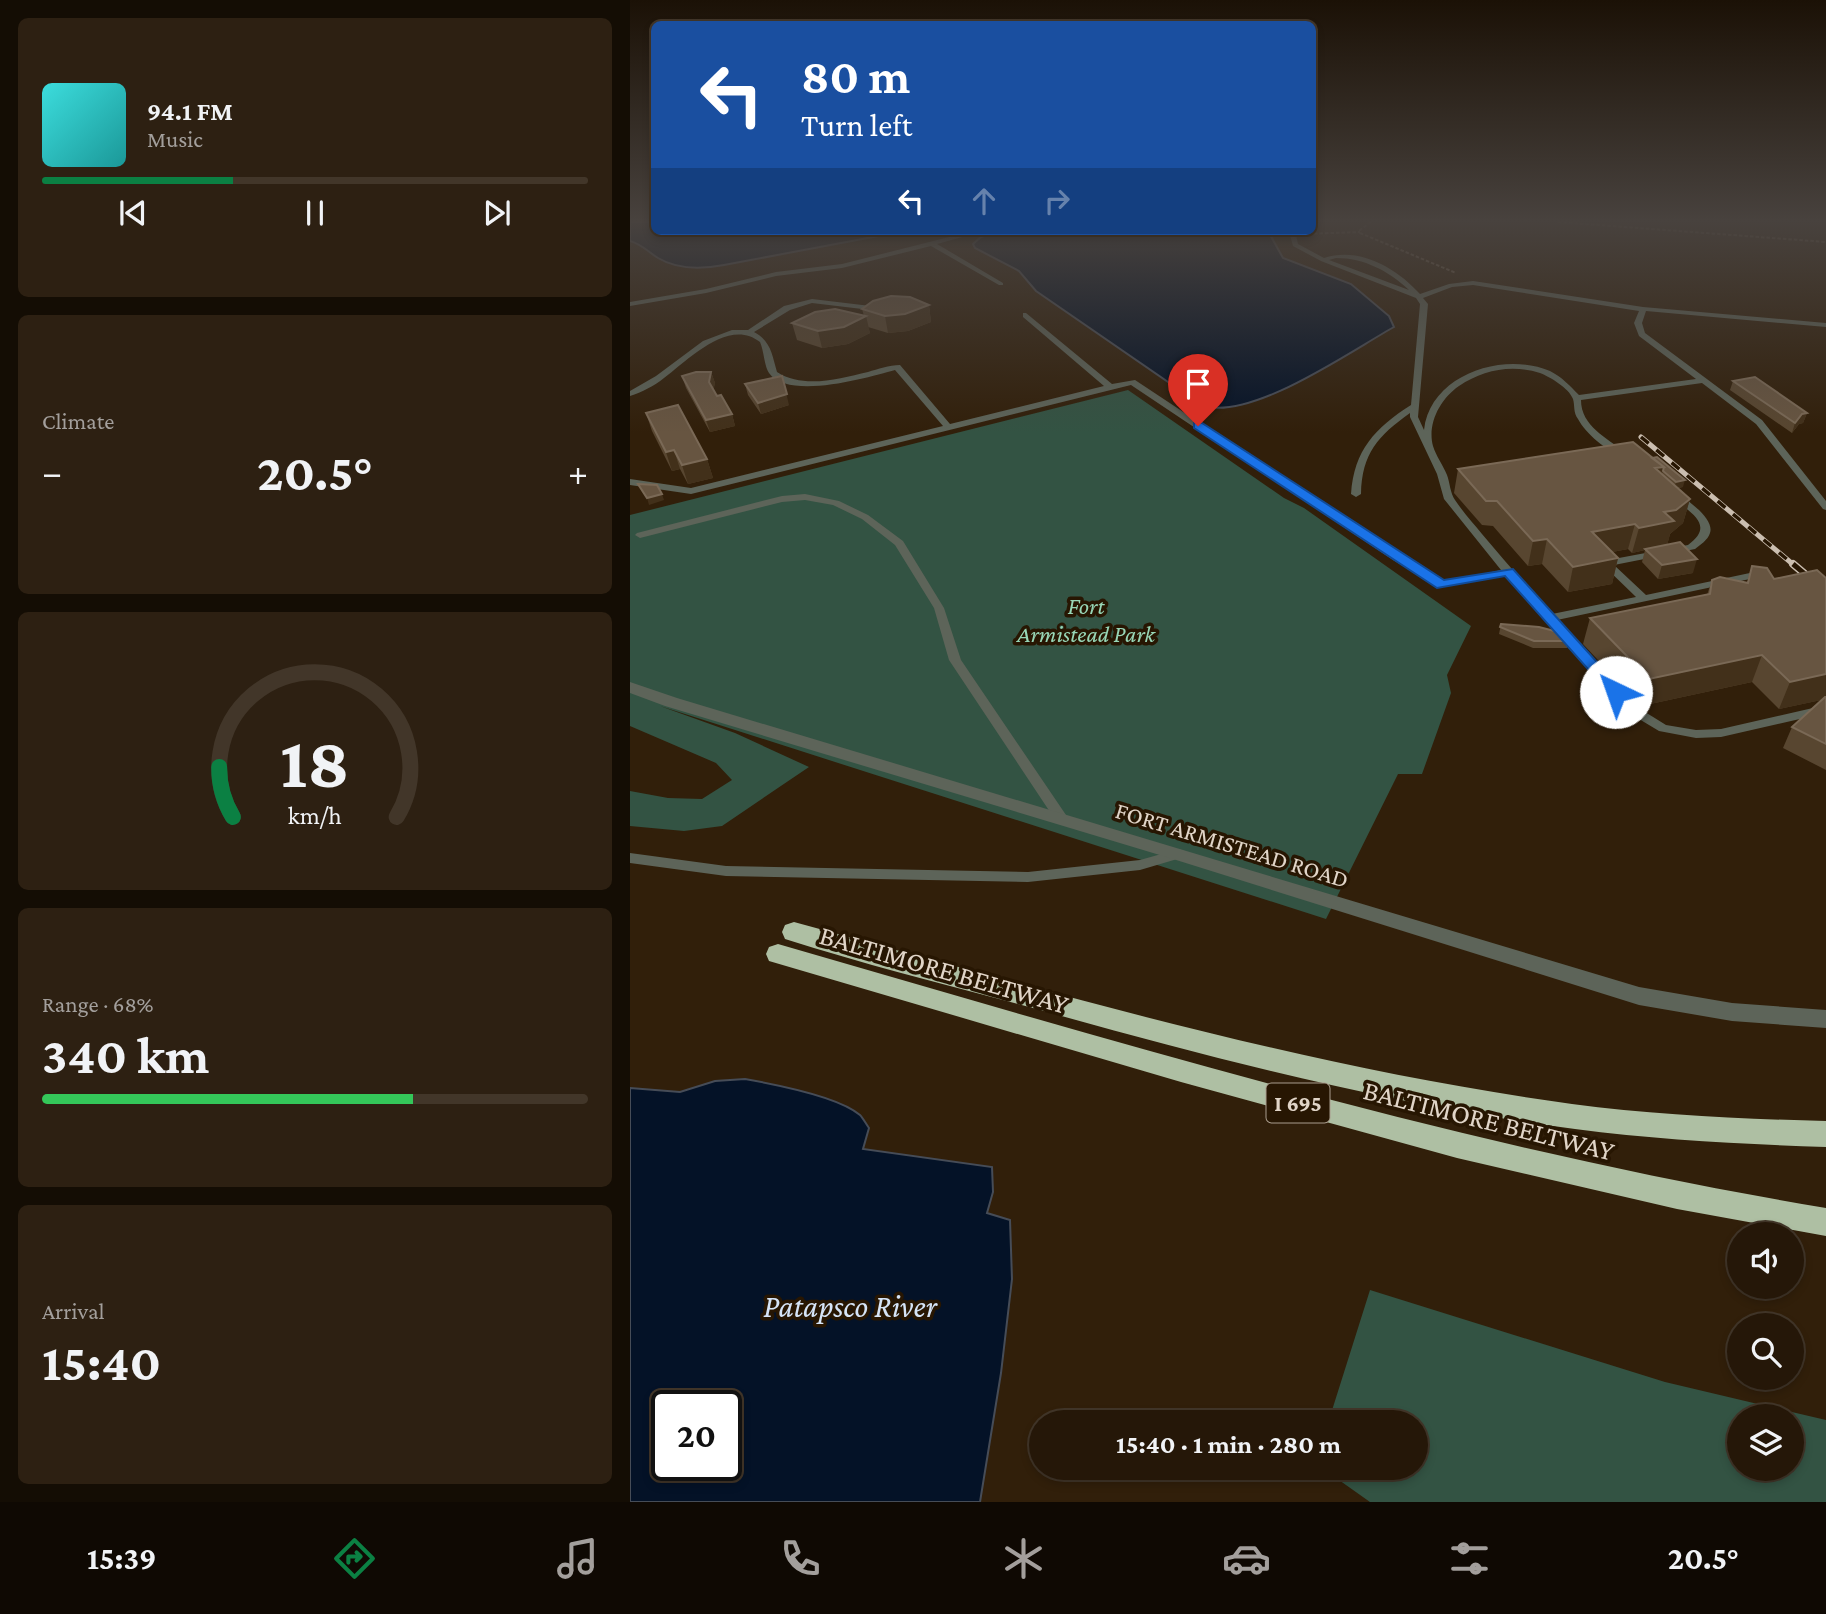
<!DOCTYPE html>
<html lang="en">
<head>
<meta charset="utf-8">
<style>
	:root { --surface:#251708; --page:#2d2012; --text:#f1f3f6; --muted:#a39f9c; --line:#423629; --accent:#0b8043 }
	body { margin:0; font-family:"Crimson Pro",serif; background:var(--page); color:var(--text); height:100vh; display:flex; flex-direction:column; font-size:26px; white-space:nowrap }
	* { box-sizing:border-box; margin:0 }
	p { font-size:23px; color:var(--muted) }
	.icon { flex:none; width:38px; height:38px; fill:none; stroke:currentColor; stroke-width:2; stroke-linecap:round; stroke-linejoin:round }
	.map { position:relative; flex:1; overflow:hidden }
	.details { display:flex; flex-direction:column; gap:18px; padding:18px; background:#140d04; width:630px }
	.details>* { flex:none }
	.top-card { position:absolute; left:21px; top:21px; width:665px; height:214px; border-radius:10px; box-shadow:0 4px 10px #0003,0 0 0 2px var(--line); background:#1a4fa0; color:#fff; overflow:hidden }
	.buttons { position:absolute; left:1097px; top:1222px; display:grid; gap:14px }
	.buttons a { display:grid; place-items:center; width:77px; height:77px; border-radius:50%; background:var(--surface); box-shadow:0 4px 10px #0003,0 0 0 2px var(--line); font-size:35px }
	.speed { position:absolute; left:21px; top:1390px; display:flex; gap:14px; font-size:35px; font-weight:700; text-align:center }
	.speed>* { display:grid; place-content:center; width:91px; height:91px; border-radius:50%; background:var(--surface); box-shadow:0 4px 10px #0003,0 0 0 2px var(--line); line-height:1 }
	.speed .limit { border:4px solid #111; border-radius:10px; background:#fff; color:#111 }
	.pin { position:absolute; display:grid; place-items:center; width:60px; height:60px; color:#fff; margin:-72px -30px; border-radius:50% 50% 50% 0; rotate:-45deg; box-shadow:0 0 7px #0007 }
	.pin .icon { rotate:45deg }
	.me { position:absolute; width:77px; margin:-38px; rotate:318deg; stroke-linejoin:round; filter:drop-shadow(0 0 5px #0008) }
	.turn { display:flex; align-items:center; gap:24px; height:147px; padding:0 35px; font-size:32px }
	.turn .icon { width:91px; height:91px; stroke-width:2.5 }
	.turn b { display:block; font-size:49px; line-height:60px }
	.lanes { display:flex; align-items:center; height:66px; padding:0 35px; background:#0003; justify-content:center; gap:35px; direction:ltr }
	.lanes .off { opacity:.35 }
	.big { font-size:52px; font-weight:700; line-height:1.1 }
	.details .card { flex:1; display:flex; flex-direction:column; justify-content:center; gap:10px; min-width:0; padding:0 24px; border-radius:10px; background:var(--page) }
	.details .dial { align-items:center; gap:0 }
	.dial svg { height:182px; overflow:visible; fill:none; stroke:var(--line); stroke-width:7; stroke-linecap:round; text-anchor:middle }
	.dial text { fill:var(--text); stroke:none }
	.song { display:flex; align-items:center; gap:21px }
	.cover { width:84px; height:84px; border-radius:10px; background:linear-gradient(135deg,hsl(180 70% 55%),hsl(180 70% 35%)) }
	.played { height:7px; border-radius:4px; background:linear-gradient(90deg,var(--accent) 35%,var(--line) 35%) }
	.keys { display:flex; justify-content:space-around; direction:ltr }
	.heat { display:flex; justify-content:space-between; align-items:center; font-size:38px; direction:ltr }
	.charge { height:10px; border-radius:5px; background:linear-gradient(90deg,#34c759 68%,var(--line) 0) }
	.trip { position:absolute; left:399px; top:1410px; width:399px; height:70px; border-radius:35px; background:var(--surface); box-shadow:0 4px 10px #0003,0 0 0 2px var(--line); font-weight:700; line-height:70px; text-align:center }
	.tabs { display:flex; height:112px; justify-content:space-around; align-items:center; background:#0f0903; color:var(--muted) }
	.tabs .icon { width:49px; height:49px }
	.tabs .current { color:var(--accent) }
	.tabs b { font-size:32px; color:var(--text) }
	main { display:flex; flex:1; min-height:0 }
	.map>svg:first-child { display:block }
	.green { fill:#335343; fill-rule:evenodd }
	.water { fill:#041227; stroke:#464c57; stroke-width:2; fill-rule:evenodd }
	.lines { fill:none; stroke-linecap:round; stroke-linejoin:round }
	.path { stroke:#6d5d4b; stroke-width:2; stroke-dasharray:3.5 2; stroke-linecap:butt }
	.lane { fill:#5d6459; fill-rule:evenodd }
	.street { fill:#5d6459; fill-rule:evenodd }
	.highway { fill:#aebfa3; fill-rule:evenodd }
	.rail-far1-casing { stroke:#cbbeb0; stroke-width:5 }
	.rail-casing { stroke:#cbbeb0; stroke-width:8 }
	.rail-far1 { stroke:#271602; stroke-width:3.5; stroke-dasharray:10; stroke-linecap:butt }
	.rail { stroke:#271602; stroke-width:5; stroke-dasharray:15; stroke-linecap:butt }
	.wall { fill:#584630 }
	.shaded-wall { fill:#42301a }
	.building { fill:#675541; stroke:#7a6956; stroke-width:2 }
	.route { fill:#1a73e8; stroke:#114b97; stroke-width:2 }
	.labels { text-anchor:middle; stroke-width:7; stroke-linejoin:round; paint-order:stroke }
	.shield { fill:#271602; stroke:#a99c8d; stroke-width:2 }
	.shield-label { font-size:23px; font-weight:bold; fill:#e1d5c8 }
	.park-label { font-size:24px; font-style:italic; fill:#98d7b7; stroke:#271602 }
	.street-label { font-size:24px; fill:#e1d5c8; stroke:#271602 }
	.near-street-label { font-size:28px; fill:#e1d5c8; stroke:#271602 }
	.near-water-label { font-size:32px; font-style:italic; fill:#d5e4f7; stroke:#271602 }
</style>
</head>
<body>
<main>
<section class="details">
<div class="card">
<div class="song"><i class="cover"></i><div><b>94.1 FM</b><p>Music</p></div></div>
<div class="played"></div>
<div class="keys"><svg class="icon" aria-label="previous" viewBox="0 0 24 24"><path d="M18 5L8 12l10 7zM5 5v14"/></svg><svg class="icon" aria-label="pause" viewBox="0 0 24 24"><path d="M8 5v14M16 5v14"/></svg><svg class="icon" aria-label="next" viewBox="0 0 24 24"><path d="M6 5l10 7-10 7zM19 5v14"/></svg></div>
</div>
<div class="card"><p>Climate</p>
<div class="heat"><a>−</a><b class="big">20.5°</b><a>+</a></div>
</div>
<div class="card dial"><svg viewBox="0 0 100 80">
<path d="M14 69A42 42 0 1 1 86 69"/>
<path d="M14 69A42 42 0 0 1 8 47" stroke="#0b8043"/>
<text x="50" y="56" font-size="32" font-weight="700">18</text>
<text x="50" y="72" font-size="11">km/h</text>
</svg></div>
<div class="card"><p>Range · 68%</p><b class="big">340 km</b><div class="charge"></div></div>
<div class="card"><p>Arrival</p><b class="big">15:40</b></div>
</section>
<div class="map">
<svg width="1196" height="1502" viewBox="0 0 1196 1502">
	<rect width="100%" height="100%" fill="#311f0a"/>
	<!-- green -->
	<path class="green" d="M498,390L654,498L674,508L841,626L817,675L821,693L792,774H768L696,919L30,706L105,733L179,767L92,826L54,831L0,826V791L38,798L72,799L102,780L86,763L0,726V515Z
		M740,1290L1035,1382L1196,1420V1502H740L692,1468H786V1423H698ZM1110,1416H1162V1468H1110Z"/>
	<!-- water -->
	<path class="water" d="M0,222H24V231H275L94,265C73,269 48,270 28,258C18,252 13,245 0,241Z
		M369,231H638L653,258L721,284L759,316L764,327C719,352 623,420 573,406L406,291L389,271L345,248L343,244L351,237Z
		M115,1079C143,1084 208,1096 230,1115C233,1118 236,1124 239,1128L233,1149L362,1167L363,1192L357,1213L380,1220L382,1279L371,1373L350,1502H0V1088L50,1092L85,1081ZM96,1405V1465H37V1405Z"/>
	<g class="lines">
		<!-- path -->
		<path class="path" d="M741,222L730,230V233L826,273
			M928,222L1196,242
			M673,234L730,232"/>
		<!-- lane -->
		<path class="lane" d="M343,231H354L307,244L373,283V285H369L301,246L212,268L146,276L76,293L0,306V302L76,289L146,272L212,264Z
			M659,231H665L668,244L694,258C729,246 767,268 790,294L819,284L843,281L1013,307L1196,323V327L1016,311L1012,323L1015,333L1132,420L1196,501V510L1193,509L1126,424L1072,383L951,400C951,426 977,438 995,452V456L992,457C976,450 956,434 948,419C943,412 945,406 943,399C939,388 920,377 910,373C881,364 853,370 829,386C810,399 797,424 803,446C806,456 813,465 817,475C820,483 820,493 825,500C833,512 843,523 852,534C875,561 898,588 922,614L1006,597L973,565V561L1058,545C1086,525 1060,512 1042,498L1040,496L1045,493C1056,498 1085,519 1080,533C1078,540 1070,545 1065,549L984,565L1016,595L1134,570L1138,571L1139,573L1134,576L927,620L1007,707L1036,725L1066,730L1091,729L1196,705V713L1091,737L1066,738L1029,731L999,713L876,576L808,587L763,560L501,385L61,494L0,485V479L61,488L313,426L265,370C239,377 159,401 139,373C134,365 134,351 130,342C99,317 58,360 34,378C24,386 12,392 0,396V391L26,376L73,341L102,330H118L154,306L182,299L249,307L253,309L249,311L182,303L160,310L124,332C141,341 142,355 147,372C174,389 208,379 238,372C248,369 259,365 270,365L320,424L474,386L393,317V313H396L482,384L505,380L771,556L814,582L871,570L814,499L807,474L780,417V413C748,436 732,453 731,494L726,497L721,494C724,450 745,428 781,405L790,304L786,298L691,261L663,246ZM706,258C734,258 759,271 779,290L699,260ZM843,285L1009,311L1004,323L1009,336L1066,379L949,395C940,386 932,377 920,371C874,351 800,374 794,430L788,417L798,304L793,298L822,287Z
			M175,494L209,501L238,515L273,541L314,608L331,660L436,815L437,818L436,821H426L319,660L304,608L265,545L232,519L203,505L175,500L152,502L10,538L5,535L7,533L152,496Z
			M549,849L554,851L556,854L554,857L510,870L398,882L96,876L0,863V853L96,866L398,872L510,860Z"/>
		<!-- street -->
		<path class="street" d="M0,682L47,698L1009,987L1102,1003L1196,1010V1028L1102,1021L1009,1005L543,859L35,706L0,693Z"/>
		<!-- highway -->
		<path class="highway" d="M164,922C421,992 678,1068 942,1104C1026,1115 1111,1119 1196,1121V1147C1112,1144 1029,1140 945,1129C761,1105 581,1058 403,1008C320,986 237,965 155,939L152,932L155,925Z
			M148,944C494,1044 840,1149 1196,1208V1236L1047,1209L827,1158L551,1082L139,961L136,954L139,947Z"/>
		<!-- rail-far1 casing -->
		<g class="rail-far1-casing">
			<path id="rail-far1" d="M1011,437L1165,566"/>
		</g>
		<!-- rail casing -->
		<g class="rail-casing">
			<path id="rail" d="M1163,564L1196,592"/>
		</g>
		<!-- rail-far1 -->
		<use href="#rail-far1" class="rail-far1"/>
		<!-- rail -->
		<use href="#rail" class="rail"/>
	</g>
	<!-- wall -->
	<path class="wall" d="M299,305L301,322L278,331L258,333L238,327L240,333L218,344L192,348L167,340L162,323L234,316L232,309Z
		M81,372L85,383L83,390L102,414L105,426L80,432L56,388L52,376Z
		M1103,381L1177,413L1173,423L1169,424L1162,433L1100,390Z
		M115,384L159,405L131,414L118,395Z
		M16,413L77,459L83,478L58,484L50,469L42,471L22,431Z
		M1003,442L1053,487L1048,488L1060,499L1053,523L1040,534L1037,545L1063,573L1028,579L1012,562L1015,550L1002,553L998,549L982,552L988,558L982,584L938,592L912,564L898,566L863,526L852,525L824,493L828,469Z
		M1122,566L1144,579L1196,578V770L1153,748L1162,727L1191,700L1149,709L1122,682L1011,706L953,644L960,618L1077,595L1082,580L1117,583Z
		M871,624L939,641L937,648H903L869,634Z"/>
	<!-- shaded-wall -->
	<path class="shaded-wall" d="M299,305L301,322L278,331L258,333L255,316Z
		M236,316L240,333L218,344L192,348L188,331Z
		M81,372L85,383L83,394L79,382Z
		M152,376L159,405L131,414L128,403Z
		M1177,413L1173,423L1169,424L1162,433L1165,423L1172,414Z
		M102,414L105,426L80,432L76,420Z
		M44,450L50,469L42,471L36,452Z
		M77,459L83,478L58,484L52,465Z
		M1034,467L1027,491L1025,468Z
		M1055,480L1053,487L1044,488L1046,482Z
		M32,494L34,500L19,505L17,498Z
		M1060,499L1053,523L1040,534L1037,546L1015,549V550L1002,553L1009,528L1034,512Z
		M1005,524L998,549L956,557L962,532Z
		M917,539L912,564L898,566L903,541Z
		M988,558L982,584L938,592L943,567Z
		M1067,559L1063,573L1028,579L1032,565Z
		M1132,655L1122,682L1011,706L1019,679Z
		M1196,674V699L1149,709L1160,682Z"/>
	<!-- building -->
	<path class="building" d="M261,296L280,297L299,305L275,314L255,316L232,309L243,301Z
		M205,309L236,316L214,327L188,331L162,323L185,312Z
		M66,372H81L79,382L87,396L91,395L102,414L76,420L52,376Z
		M152,376L157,394L128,403L115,384Z
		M1125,377L1177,413L1172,414L1165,423L1103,381Z
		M48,405L77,459L52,465L44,450L36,452L16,413Z
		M1003,442L1034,467L1025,468L1060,499L1046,510L1034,512L1044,521L1009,528L1005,524L962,532L988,558L943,567L917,539L903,541L867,501H856L828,469Z
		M1027,457L1055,480L1046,482L1033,471L1034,467L1022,458Z
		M8,484L27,485L32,494L17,498Z
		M1050,542L1067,559L1032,565L1015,549Z
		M1122,566L1137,568L1144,579L1187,570L1196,578V674L1160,682L1132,655L1019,679L960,618L1080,594L1082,580L1090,577L1118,583Z
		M871,624L909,627L932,633L939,641H904L870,627Z
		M1195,697H1196V744L1162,727Z"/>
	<!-- sky -->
	<linearGradient id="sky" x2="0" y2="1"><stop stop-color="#1b1106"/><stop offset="0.51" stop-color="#48423e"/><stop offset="1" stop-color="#48423e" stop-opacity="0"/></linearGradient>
	<rect width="1196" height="433" fill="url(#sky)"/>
	<!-- route -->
	<path class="route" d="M564,423H572L814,580L883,569L994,692L986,696L981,695L875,576L807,588L564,428Z"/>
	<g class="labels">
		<!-- shield labels -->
		<rect class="shield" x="636.5" y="1083.5" width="63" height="39" rx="5"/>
		<g class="shield-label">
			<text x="668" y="1111">I 695</text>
		</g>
		<!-- park labels -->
		<g class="park-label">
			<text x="456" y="614">Fort<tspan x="456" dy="28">Armistead Park</tspan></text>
		</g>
		<!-- street labels -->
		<g class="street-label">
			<text transform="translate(602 845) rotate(17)" y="8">FORT ARMISTEAD ROAD</text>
		</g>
		<!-- near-street labels -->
		<g class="near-street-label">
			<text transform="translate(314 969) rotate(16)" y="10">BALTIMORE BELTWAY</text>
			<text transform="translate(859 1120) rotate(14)" y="10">BALTIMORE BELTWAY</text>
		</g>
		<!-- near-water labels -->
		<g class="near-water-label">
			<text x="220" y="1317">Patapsco River</text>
		</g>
	</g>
</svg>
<div class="buttons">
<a><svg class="icon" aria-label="sound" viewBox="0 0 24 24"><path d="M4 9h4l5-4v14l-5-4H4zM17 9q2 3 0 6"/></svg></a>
<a><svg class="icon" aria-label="search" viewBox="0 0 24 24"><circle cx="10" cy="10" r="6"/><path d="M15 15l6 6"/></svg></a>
<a><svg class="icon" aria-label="layers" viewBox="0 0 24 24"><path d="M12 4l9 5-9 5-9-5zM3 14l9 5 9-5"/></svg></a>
</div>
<div class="speed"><div class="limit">20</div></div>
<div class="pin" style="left:568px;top:426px;background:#d93025"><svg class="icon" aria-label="arrive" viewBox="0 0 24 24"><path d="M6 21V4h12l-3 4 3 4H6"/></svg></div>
<svg class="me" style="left:986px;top:692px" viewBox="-20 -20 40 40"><circle r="19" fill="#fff"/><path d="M0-13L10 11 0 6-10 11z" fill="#1a73e8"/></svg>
<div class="trip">15:40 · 1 min · 280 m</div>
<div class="top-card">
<div class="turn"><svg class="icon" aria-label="left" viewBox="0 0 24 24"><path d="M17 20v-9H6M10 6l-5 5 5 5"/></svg><div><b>80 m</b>Turn left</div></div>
<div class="lanes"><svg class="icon" aria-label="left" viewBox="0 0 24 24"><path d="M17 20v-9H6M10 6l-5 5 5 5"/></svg><svg class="icon off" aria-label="ahead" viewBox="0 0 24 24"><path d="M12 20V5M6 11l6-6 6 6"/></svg><svg class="icon off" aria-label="right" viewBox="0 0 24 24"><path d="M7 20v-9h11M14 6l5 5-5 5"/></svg></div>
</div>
</div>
</main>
<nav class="tabs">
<b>15:39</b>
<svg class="icon current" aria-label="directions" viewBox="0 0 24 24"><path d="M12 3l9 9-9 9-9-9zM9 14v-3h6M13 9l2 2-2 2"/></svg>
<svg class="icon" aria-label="music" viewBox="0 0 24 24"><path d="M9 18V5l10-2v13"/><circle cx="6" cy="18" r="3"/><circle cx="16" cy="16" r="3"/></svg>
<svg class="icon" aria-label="phone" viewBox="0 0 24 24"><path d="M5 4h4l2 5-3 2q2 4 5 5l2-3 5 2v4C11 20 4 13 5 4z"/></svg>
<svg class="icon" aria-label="climate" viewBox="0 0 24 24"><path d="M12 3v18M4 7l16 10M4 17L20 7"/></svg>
<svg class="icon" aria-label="car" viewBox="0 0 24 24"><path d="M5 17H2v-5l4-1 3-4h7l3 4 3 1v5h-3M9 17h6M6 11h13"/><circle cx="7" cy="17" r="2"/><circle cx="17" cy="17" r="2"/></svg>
<svg class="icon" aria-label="filters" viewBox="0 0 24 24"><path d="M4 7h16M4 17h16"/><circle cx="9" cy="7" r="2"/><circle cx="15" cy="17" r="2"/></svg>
<b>20.5°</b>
</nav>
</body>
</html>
